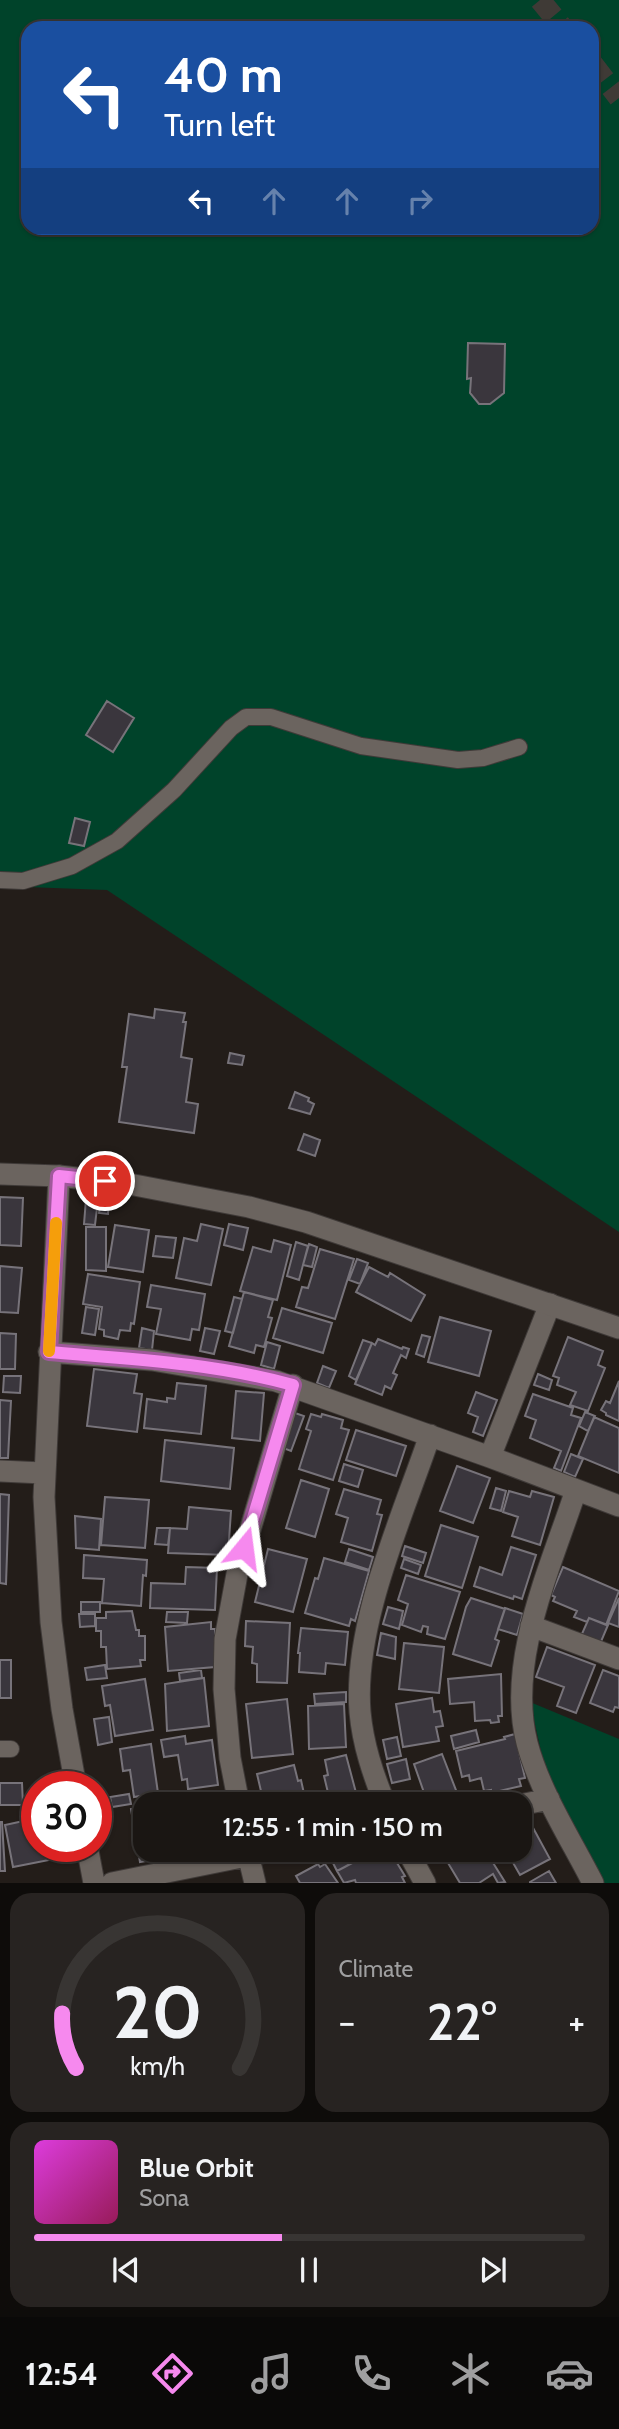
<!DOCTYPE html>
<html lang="en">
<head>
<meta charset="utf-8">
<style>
	:root { --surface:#1a1613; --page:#272321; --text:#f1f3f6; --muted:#9f9fa0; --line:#383533; --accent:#f689ee }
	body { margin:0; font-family:Cabin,sans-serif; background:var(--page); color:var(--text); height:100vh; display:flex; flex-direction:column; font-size:26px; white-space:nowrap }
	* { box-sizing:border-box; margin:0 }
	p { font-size:23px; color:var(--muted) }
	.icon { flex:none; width:38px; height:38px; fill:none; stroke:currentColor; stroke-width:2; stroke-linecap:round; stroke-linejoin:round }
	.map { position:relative; height:1883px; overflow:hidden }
	.sheet { display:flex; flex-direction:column; gap:10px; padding:10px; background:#0e0c0a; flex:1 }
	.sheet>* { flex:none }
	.hud { position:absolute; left:21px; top:21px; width:578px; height:214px; border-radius:21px; box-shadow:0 2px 5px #0004,0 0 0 2px var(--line); background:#1a4fa0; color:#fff; overflow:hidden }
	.speed { position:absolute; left:21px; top:1771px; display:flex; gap:14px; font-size:35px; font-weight:700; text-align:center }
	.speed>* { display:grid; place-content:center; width:91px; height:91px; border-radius:50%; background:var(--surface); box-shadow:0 2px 5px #0004,0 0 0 2px var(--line); line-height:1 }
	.speed .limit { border:10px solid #d22; background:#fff; color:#111 }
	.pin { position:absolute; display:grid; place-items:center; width:60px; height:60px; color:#fff; margin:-30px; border:4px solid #fff; border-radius:50%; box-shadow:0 2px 7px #0007 }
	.me { position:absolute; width:77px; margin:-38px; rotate:16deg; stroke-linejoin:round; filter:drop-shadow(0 0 5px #0008) }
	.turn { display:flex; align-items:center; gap:24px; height:147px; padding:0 28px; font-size:32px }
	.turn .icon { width:91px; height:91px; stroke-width:2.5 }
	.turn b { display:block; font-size:49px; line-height:60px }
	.lanes { display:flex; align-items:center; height:66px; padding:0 28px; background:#0003; justify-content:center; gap:35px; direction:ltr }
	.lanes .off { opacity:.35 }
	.big { font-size:52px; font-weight:600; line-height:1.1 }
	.sheet .tile { flex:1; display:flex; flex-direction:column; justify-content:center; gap:10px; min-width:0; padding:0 24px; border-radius:21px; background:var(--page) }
	.sheet .dial { align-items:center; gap:0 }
	.dial svg { height:182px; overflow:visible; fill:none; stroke:var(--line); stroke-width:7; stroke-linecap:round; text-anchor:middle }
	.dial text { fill:var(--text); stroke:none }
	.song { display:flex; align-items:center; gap:21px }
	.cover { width:84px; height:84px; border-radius:10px; background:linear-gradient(135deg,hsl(300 70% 55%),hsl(330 70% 35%)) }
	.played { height:7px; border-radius:4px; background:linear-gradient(90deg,var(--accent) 45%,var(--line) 45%) }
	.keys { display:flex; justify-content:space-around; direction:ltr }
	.heat { display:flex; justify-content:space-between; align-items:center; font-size:38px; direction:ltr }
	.sheet .tiles { flex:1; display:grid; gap:10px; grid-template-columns:1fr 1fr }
	.tile:last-child { grid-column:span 2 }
	.trip { position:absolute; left:133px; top:1792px; width:399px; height:70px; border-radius:21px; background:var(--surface); box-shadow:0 2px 5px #0004,0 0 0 2px var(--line); font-weight:600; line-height:70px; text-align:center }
	.tab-bar { display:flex; height:112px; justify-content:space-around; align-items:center; background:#0a0908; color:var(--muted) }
	.tab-bar .icon { width:49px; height:49px }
	.tab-bar .on { color:var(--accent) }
	.tab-bar b { font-size:32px; color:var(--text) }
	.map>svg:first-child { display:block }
	.green { fill:#00432a; fill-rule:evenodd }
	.building { fill:#3a363d; stroke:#77737a; stroke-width:2 }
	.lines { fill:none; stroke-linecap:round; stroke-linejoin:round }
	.highway-tunnel { stroke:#3f3a36; stroke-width:21; stroke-dasharray:21 10; stroke-linecap:butt }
	.lane-casing { stroke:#3f3a38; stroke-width:18 }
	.street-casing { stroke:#3f3a38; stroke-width:23 }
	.secondary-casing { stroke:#3f3a38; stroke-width:23 }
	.lane { stroke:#6b645f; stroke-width:16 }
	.street { stroke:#6b645f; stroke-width:21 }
	.secondary { stroke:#6b645f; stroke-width:21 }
	.route-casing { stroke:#a0599b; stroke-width:18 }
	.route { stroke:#f689ee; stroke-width:12 }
	.slow { stroke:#f59e0b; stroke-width:12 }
</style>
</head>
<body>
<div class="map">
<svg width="619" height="1883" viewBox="0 0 619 1883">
	<rect width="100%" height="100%" fill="#231d19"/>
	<!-- green -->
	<path class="green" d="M0,0H619V1232L107,890L0,886ZM28,28H592V228H28Z
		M530,1702L619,1739V1883H603L545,1769Z"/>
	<!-- building -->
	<path class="building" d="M468,343L505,344L504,393L490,404H479L470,393L471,378L467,379Z
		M107,701L134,718L113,752L86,735Z
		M75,818L90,822L84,846L69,843Z
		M155,1009L185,1013L183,1022H186L181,1057L192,1059L186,1102L198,1104L194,1133L119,1122L127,1067H122L129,1014L154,1018Z
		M230,1053L244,1056L242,1065L228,1063Z
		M295,1092L309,1098L308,1101L314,1104L310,1114L289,1108Z
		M304,1134L320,1140L315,1156L298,1150Z
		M0,1197L23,1198L21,1246L0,1245Z
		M86,1199L109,1201L108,1214L99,1213L100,1208H97L95,1225L84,1224Z
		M201,1224L223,1229L211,1285L176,1278L184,1238L197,1241Z
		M229,1224L248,1228L243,1250L224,1245Z
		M115,1225L149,1230L143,1272L108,1267Z
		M86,1227H106V1271L86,1270Z
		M156,1236L176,1238L173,1258L153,1256Z
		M274,1240L291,1245L277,1300L240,1291L253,1247L271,1252Z
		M296,1242L308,1246L299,1280L287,1276Z
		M309,1244L317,1247L312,1267L303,1265Z
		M320,1249L354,1259L335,1319L296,1307L302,1287L308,1288Z
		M357,1259L368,1263L360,1284L349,1280Z
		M0,1266L22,1268L18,1313L0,1312Z
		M369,1267L388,1277L390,1273L425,1295L411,1321L356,1292Z
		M88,1274L140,1282L134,1324L131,1323L130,1331L120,1330L118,1339L104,1336V1330L99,1329L102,1307L83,1304Z
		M151,1285L205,1294L199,1330L192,1329L190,1340L156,1334L161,1309L147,1307Z
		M244,1292L273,1300L268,1317L272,1318L264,1347L256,1345L254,1353L229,1346Z
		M234,1297L242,1299L233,1333L225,1331Z
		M86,1307L99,1309L95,1335L82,1333Z
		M282,1308L332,1323L323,1353L273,1338Z
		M440,1317L491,1331L479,1376L428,1362Z
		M142,1328L154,1331L152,1350L139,1348Z
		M205,1328L220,1331L214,1354L200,1351Z
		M0,1333L16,1334L15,1369H0Z
		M422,1335L430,1337L424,1357L416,1354Z
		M568,1337L603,1351L598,1365L605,1368L588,1411L570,1405L576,1392L557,1385L559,1378L553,1376Z
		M378,1339L402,1349L403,1347L409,1349L406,1358L401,1355L393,1373L397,1375L391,1389L385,1386L382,1395L355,1384L372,1343L375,1345Z
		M363,1340L372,1343L356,1380L349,1376Z
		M267,1342L280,1346L274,1369L261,1365Z
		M323,1366L336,1371L329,1388L317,1383Z
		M94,1369L137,1374L134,1393L142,1394L137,1432L87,1426Z
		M538,1374L552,1380L549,1390L534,1385Z
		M4,1376H21L20,1393L3,1392Z
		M619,1381V1421L606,1415V1413L601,1410L606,1401L610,1403Z
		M177,1383L206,1386L201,1434L144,1428L147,1399L167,1402V1398L175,1399Z
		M236,1391L264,1393L260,1441L232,1438Z
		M476,1392L497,1400L483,1436L473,1432L478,1417L468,1413Z
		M533,1394L573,1408L571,1415L581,1418L561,1471L554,1468L561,1451L530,1438L536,1420L525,1416Z
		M0,1400L11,1401L8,1458H0Z
		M585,1412L595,1416L588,1431L579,1426Z
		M295,1413L304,1416L291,1451L283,1448Z
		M311,1414L321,1417L322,1414L343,1420L341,1428L349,1430L333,1480L299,1469L311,1431L306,1429Z
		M594,1417L619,1428V1473L578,1456Z
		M356,1430L406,1446L396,1476L346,1460Z
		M165,1440L234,1448L230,1489L161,1481Z
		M571,1454L583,1459L575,1477L564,1472Z
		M344,1464L363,1470L358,1487L339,1481Z
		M457,1466L490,1478L473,1523L440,1511Z
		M301,1480L329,1489L315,1537L286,1528Z
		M496,1488L506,1491L501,1511L490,1508Z
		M344,1489L381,1500L377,1514L382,1515L372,1551L341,1542L348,1518L336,1514Z
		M509,1491L530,1497L532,1491L554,1497L540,1545L512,1536L518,1517L503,1512Z
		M0,1494L9,1495L6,1584L0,1583Z
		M105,1497L149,1500L145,1548L101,1545Z
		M189,1507L231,1511L228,1555L168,1553L170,1528L187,1529Z
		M75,1516L101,1519L99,1550L76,1548Z
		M441,1525L478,1537L462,1588L425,1576Z
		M157,1528H170L168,1545L155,1544Z
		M405,1546L426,1553L423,1563L402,1556Z
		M511,1547L536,1555L522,1599L514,1596L513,1599L474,1586L480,1567L502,1575Z
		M268,1549L307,1559L293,1612L255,1602Z
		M349,1549L373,1557L369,1570L345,1562Z
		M84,1555L147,1560L146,1576L143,1575L141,1606L102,1603L104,1579L83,1578Z
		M324,1558L369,1571L355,1621L351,1619L349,1626L305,1613L315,1578L318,1579Z
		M404,1559L421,1565L418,1574L401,1568Z
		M186,1567L217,1568L215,1610L150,1608L151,1583L185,1584Z
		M563,1567L619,1591L606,1625L589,1618L587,1622L574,1617L577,1611L553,1601L555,1597L551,1595Z
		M406,1575L460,1592L445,1639L427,1634L428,1627L423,1626L421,1632L402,1625L408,1604L398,1600Z
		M471,1598L505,1609L495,1639L499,1641L491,1666L453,1654L466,1607Z
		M619,1598V1627L608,1623Z
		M81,1602H100V1612H81Z
		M388,1607L403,1611L399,1629L383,1624Z
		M505,1608L523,1614L517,1635L498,1629Z
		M132,1611L136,1630H139V1636H145V1660H140L141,1666L107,1669L106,1647H101V1631H96V1618H106V1612Z
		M167,1612H188L187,1623L166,1622Z
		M79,1614H95V1626L80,1627Z
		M589,1618L608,1625L600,1644L581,1636Z
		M246,1621L290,1623L287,1683L257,1682V1664L252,1663L253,1647L245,1646Z
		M211,1622V1629H215V1667L168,1671L165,1627Z
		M301,1628L348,1632L345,1665L326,1663L325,1674L299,1672L300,1653H298Z
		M381,1633L396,1637L395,1659L377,1655Z
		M404,1643L444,1647L439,1693L399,1689Z
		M547,1647L595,1665L576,1713L557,1706L564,1687L536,1677Z
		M0,1660H11V1698H0Z
		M105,1665L107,1678L87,1680L85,1668Z
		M201,1670L202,1678L180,1681L179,1673Z
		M603,1670L619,1676V1708L615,1707L613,1712L590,1703Z
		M501,1674L502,1716H498L499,1722L491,1723L490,1720L475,1721L474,1702L450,1704L448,1679Z
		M204,1678L209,1726L167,1731L165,1684Z
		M145,1679L153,1730L115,1736L110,1705L105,1706L102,1686Z
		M346,1692V1702L315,1704L314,1694Z
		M432,1698L434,1712L440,1711L443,1726L436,1727L439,1741L403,1747L396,1704Z
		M287,1699L293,1754L252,1758L246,1704Z
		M344,1704L346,1747L309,1749L308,1706Z
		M109,1717L112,1742L98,1745L94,1719Z
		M476,1730L479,1742L454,1749L451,1736Z
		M515,1734L525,1778L519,1779L521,1786L491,1793V1790L484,1791L481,1778L470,1781L469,1775L462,1777L456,1751L505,1739L504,1737Z
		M185,1736L186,1744L212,1740L218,1785L188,1789L187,1779L182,1780L178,1755L164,1757L161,1740Z
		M397,1737L401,1756L387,1759L383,1740Z
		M151,1744L158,1793L134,1797L130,1770L123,1771L120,1749Z
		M442,1754L459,1798L441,1804H428L414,1764Z
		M346,1755L359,1804H336L335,1799L330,1801L324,1776L328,1775L325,1760Z
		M406,1759L410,1779L392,1783L387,1764Z
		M294,1765L298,1781L301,1780L305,1798L302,1799L304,1804H264L257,1774Z
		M0,1783H22L23,1805H0Z
		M225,1792L227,1804H185L184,1799Z
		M129,1794L131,1804L112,1807L110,1797Z
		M145,1807V1850H173L174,1856L140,1862L131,1809Z
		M525,1813L550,1859L520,1875L508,1854L513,1850H520V1816Z
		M37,1818V1846H46L49,1860L13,1867L5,1825Z
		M0,1822H2L5,1871H0Z
		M358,1850H361L364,1856L337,1871L330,1857Z
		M377,1850H389L405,1876L402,1877L405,1883H356L355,1880L344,1883L337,1871Z
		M453,1850H485L505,1882L498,1883L493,1874L479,1883H460L448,1863L458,1858Z
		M318,1864L320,1867L325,1864L338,1883H300L296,1876Z
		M549,1871L556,1883H530V1882Z"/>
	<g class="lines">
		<!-- highway-tunnel -->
		<path class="highway-tunnel" d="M540,0L563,28
			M592,63L619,98"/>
		<!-- lane casing -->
		<g class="lane-casing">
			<path id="lane" d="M0,880L23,881L72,866L117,841L174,790L231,728L246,717H271L361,746L458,760L483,758L519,747
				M0,1749H11"/>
		</g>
		<!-- street casing -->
		<g class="street-casing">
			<path id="street" d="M59,1176L44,1497L51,1622L62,1709L76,1787
				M49,1352L152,1360L276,1381L490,1457L619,1506
				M490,1457L550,1304
				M0,1471L43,1473
				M576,1490C551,1567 506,1661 527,1743C540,1792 570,1838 593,1883
				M531,1626L619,1659
				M239,1804L230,1758L224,1689L225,1639L237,1574L293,1385
				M385,1804C373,1774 363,1745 360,1712C353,1624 402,1518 430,1435
				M520,1805L549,1799
				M87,1846L94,1883
				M247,1850L255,1883
				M407,1850L425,1883
				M112,1883L276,1850"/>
		</g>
		<!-- secondary casing -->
		<g class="secondary-casing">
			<path id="secondary" d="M0,1174L59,1176L129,1184L249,1207L306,1222L619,1328"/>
		</g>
		<!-- lane -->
		<use href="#lane" class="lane"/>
		<!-- street -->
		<use href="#street" class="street"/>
		<!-- secondary -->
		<use href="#secondary" class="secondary"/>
	</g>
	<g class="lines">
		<!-- route casing -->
		<g class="route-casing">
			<path id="route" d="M105,1181L59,1176L49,1352C131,1359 214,1363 293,1385L244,1548"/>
		</g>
		<!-- route -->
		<use href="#route" class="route"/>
		<!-- slow -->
		<path class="slow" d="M49,1351L56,1223"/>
	</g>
</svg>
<div class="speed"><div class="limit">30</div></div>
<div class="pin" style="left:105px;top:1181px;background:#d93025"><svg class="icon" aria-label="arrive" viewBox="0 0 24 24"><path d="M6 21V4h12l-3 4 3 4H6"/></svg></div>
<svg class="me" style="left:244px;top:1548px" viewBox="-20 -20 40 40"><path d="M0-17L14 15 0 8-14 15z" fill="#f689ee" stroke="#fff" stroke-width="4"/></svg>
<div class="trip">12:55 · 1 min · 150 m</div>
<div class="hud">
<div class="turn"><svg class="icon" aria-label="left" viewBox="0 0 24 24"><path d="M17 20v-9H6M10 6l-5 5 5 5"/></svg><div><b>40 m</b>Turn left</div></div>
<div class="lanes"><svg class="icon" aria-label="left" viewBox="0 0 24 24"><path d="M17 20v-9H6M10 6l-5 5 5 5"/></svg><svg class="icon off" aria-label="ahead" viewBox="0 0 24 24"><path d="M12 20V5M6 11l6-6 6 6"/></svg><svg class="icon off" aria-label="ahead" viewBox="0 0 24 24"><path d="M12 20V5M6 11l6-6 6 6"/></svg><svg class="icon off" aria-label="right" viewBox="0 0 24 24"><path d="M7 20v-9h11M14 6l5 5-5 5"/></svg></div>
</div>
</div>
<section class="sheet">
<div class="tiles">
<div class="tile dial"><svg viewBox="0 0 100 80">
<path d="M14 69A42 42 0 1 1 86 69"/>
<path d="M14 69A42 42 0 0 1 8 45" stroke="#f689ee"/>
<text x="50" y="56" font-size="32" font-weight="700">20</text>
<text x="50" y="72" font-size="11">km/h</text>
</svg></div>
<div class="tile"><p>Climate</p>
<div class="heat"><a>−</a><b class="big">22°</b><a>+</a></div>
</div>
<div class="tile">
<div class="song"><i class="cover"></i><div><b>Blue Orbit</b><p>Sona</p></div></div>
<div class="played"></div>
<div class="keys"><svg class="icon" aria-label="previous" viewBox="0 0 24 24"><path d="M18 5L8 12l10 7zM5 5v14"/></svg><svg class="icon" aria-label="pause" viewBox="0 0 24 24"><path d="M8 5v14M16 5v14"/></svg><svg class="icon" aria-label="next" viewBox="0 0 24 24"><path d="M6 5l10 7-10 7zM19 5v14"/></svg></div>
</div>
</div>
</section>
<nav class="tab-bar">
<b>12:54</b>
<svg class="icon on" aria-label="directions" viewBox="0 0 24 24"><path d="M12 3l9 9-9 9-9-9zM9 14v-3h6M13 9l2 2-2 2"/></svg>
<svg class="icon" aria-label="music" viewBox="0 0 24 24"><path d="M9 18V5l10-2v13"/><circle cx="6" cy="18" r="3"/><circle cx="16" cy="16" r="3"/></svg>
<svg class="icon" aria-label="phone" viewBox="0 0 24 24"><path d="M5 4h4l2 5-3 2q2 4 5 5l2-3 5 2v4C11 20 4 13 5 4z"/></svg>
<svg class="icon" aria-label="climate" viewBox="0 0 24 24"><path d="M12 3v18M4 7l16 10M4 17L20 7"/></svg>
<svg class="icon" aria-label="car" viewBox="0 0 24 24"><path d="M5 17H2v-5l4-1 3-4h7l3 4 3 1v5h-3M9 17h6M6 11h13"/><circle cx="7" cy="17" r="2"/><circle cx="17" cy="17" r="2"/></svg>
</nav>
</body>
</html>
